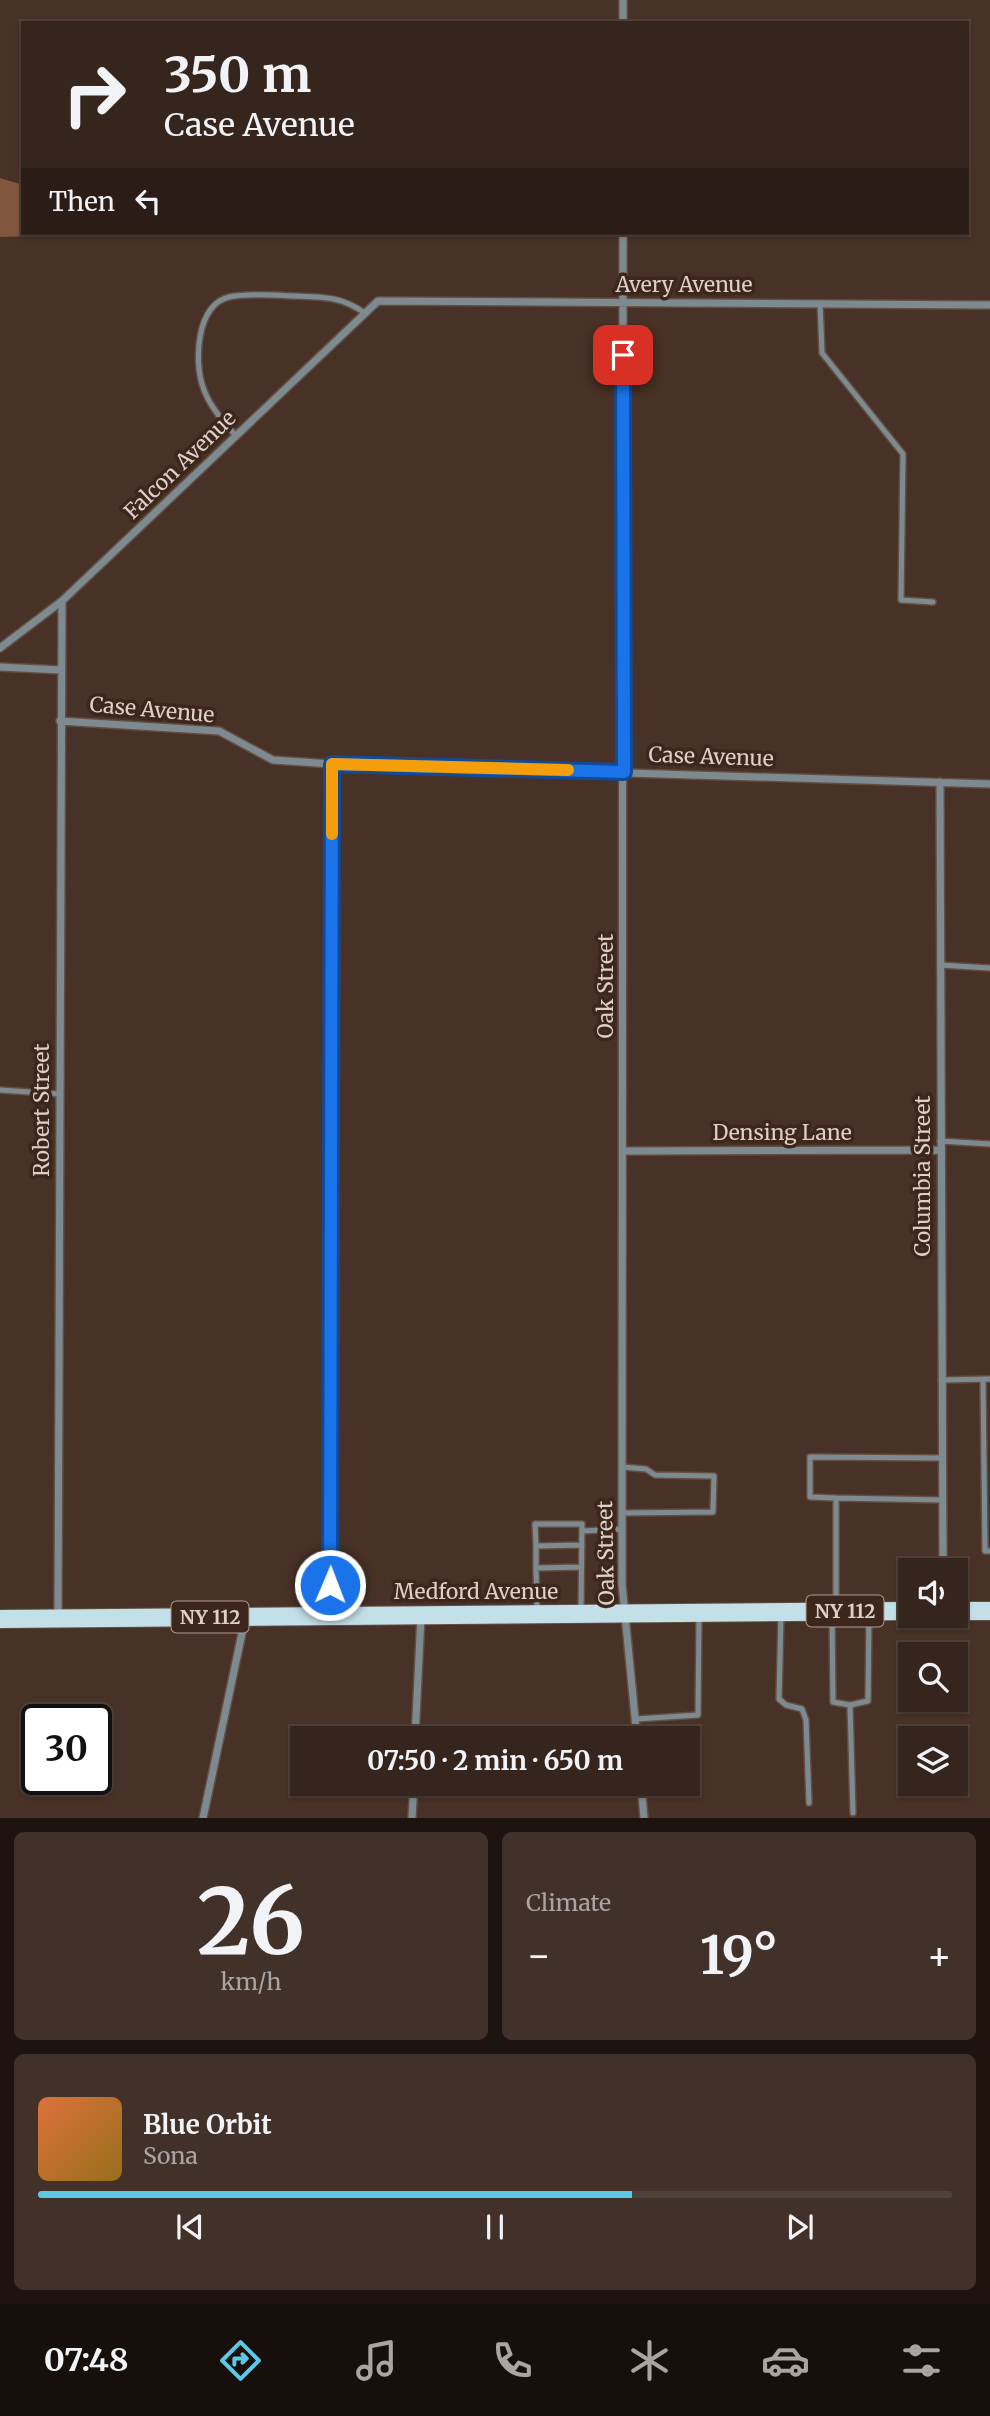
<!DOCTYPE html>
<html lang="en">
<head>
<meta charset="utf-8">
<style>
	:root { --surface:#36251c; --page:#413129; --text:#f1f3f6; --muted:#aaa5a3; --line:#50423b; --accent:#5bc8e6 }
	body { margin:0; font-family:Merriweather,serif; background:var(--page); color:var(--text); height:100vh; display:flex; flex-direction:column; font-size:26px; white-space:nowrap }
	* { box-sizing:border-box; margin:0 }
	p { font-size:23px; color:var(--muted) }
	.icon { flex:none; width:38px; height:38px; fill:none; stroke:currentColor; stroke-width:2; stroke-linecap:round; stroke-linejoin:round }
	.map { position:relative; height:1818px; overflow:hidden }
	.side { display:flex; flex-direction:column; gap:14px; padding:14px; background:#1e140f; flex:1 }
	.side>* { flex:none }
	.banner { position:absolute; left:21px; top:21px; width:948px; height:214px; border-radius:0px; box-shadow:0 2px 5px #0004,0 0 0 2px var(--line); background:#36251c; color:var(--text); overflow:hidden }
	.controls { position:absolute; left:898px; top:1558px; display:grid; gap:14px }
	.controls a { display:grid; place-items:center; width:70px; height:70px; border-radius:0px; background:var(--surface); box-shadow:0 2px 5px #0004,0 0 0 2px var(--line); font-size:35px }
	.speed { position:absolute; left:21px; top:1704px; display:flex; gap:14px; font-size:35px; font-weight:700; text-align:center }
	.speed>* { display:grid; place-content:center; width:91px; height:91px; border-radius:50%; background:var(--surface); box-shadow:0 2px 5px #0004,0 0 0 2px var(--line); line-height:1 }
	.speed .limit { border:4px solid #111; border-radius:10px; background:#fff; color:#111 }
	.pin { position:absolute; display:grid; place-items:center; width:60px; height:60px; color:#fff; margin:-30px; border-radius:14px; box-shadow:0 4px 10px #0006 }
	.me { position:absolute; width:77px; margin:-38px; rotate:1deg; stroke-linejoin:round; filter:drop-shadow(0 0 5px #0008) }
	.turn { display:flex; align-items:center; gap:24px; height:147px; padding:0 28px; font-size:32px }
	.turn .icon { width:91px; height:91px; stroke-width:2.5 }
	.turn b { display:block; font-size:49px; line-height:60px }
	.then { display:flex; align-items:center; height:66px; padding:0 28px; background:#0003; gap:14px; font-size:26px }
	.big { font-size:52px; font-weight:700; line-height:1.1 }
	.side .card { flex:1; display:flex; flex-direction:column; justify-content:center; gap:10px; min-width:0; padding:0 24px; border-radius:10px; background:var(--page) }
	.side .dial { align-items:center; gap:0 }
	.dial b { font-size:91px; line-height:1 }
	.song { display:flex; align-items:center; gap:21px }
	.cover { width:84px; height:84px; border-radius:10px; background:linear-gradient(135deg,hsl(20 70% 55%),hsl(40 70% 35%)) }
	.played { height:7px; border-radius:4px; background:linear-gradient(90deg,var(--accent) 65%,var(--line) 65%) }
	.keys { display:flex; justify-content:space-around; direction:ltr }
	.heat { display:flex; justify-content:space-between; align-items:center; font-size:38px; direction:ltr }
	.side .tiles { flex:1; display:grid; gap:14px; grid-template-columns:1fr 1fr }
	.card:last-child { grid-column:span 2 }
	.trip { position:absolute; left:290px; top:1726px; width:410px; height:70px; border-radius:0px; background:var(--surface); box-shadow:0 2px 5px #0004,0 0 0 2px var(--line); font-weight:700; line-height:70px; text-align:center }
	.tabs { display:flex; height:112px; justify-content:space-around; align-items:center; background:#160f0b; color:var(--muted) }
	.tabs .icon { width:49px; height:49px }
	.tabs .active { color:var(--accent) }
	.tabs b { font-size:32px; color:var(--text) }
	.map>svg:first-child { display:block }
	.green { fill:#82553f }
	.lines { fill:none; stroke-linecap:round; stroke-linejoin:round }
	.service-casing { stroke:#634e43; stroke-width:8 }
	.minor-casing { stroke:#634e43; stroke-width:10 }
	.primary-casing { stroke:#634e43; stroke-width:20 }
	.service { stroke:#7d8b90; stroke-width:5 }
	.minor { stroke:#7d8b90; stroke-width:7 }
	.primary { stroke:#c3dfe8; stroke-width:18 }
	.route-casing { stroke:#114b97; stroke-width:18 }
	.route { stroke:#1a73e8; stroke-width:12 }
	.slow { stroke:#f59e0b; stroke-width:12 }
	.labels { text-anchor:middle; stroke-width:7; stroke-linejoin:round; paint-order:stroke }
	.shield { fill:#3d271c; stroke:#ae9d95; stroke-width:2 }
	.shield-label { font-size:19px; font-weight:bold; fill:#ded0c9 }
	.street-label { font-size:21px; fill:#ded0c9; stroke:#3d271c }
</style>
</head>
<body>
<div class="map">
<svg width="990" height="1818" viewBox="0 0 990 1818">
	<rect width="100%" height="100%" fill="#483126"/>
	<!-- green -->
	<path class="green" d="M0,178L23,185V233H315L288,236L101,234L0,237Z"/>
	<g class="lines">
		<!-- service casing -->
		<g class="service-casing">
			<path id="service" d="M820,303L822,353L903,454L901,600L933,602
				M236,436C223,421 209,406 203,387C194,362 196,305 229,297C248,293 274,295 294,296C323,297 340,296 365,313
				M940,965L990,968
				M0,1090L59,1094
				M940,1141L990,1144
				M941,1380L990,1379
				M983,1380L985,1551H990
				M836,1498L942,1500
				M622,1513L713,1512L714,1476L655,1475L646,1469L622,1467
				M582,1531L622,1529
				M536,1546L535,1524H582L581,1611
				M536,1568V1546L582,1545
				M836,1608V1498L810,1497V1457L942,1458
				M537,1611L536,1568L581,1567
				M781,1615L779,1699L786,1705L802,1709L806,1720L809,1803
				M832,1615L833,1702L850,1705L868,1701L869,1613
				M850,1705L853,1813
				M636,1719L698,1715L699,1616"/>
		</g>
		<!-- minor casing -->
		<g class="minor-casing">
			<path id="minor" d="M623,0V23
				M623,233L622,1584L637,1738
				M0,648L62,601L378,301L990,305
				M0,667L61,670
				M60,721L219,731L273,760L332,764L990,784
				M940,782L943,1570
				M623,1151L941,1150
				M330,1614L332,764
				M58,1619L62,601
				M415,1738L421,1616
				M641,1783L644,1818
				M203,1818L245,1619
				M412,1818L414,1783"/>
		</g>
		<!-- primary casing -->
		<g class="primary-casing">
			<path id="primary" d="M956,1611H990
				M0,1619L910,1611"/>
		</g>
		<!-- service -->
		<use href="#service" class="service"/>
		<!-- minor -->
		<use href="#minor" class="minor"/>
		<!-- primary -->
		<use href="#primary" class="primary"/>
	</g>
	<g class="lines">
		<!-- route casing -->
		<g class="route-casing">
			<path id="route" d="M330,1585L332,764L624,772L623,355"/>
		</g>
		<!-- route -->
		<use href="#route" class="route"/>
		<!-- slow -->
		<path class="slow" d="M332,834V764L568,770"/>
	</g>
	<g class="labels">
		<!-- shield labels -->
		<g class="shield">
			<rect x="806.5" y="1595.5" width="77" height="31" rx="5"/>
			<rect x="171.5" y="1601.5" width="77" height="31" rx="5"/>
		</g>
		<g class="shield-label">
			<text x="845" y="1618">NY 112</text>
			<text x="210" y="1624">NY 112</text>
		</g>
		<!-- street labels -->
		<g class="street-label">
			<text x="684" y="292">Avery Avenue</text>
			<text transform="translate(180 465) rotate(-44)" y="7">Falcon Avenue</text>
			<text transform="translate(152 710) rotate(5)" y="7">Case Avenue</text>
			<text transform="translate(711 757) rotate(2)" y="7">Case Avenue</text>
			<text transform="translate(606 986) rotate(-90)" y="7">Oak Street</text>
			<text transform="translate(42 1110) rotate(-90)" y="7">Robert Street</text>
			<text x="782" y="1140">Densing Lane</text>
			<text transform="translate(923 1176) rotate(-90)" y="7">Columbia Street</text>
			<text transform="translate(606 1553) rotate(-91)" y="7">Oak Street</text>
			<text x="476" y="1599">Medford Avenue</text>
		</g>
	</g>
</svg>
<div class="controls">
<a><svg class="icon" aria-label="sound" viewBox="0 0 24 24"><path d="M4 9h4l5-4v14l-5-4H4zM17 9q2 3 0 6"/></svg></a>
<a><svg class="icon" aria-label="search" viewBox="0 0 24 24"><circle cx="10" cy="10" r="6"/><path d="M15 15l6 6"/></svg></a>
<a><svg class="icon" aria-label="layers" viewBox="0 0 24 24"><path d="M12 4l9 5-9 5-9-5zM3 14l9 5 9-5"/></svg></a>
</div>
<div class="speed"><div class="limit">30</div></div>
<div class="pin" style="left:623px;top:355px;background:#d93025"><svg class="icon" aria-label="arrive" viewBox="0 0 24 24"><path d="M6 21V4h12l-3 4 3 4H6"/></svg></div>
<svg class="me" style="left:330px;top:1585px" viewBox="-20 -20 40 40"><circle r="17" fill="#1a73e8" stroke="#fff" stroke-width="3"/><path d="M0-11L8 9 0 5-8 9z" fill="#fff"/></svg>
<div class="trip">07:50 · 2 min · 650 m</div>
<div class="banner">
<div class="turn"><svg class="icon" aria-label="right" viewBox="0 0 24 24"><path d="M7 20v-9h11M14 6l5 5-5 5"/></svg><div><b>350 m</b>Case Avenue</div></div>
<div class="then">Then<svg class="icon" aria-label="left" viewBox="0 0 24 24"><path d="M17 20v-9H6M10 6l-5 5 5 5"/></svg></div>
</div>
</div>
<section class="side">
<div class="tiles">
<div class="card dial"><b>26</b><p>km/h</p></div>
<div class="card"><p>Climate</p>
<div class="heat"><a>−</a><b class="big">19°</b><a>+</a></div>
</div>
<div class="card">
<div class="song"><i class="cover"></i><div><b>Blue Orbit</b><p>Sona</p></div></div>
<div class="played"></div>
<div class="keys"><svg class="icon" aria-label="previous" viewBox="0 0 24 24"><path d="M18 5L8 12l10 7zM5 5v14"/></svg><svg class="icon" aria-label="pause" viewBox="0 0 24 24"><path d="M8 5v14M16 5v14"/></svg><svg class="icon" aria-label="next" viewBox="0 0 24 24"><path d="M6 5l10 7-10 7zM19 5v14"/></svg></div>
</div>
</div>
</section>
<nav class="tabs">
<b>07:48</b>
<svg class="icon active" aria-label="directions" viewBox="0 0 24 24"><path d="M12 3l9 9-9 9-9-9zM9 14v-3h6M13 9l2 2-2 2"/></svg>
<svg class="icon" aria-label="music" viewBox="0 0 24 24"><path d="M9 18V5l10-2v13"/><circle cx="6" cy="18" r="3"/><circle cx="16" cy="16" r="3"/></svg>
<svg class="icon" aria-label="phone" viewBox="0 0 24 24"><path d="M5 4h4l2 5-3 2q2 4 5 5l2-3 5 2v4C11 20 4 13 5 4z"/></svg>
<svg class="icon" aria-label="climate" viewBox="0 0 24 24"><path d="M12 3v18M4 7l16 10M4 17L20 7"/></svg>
<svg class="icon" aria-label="car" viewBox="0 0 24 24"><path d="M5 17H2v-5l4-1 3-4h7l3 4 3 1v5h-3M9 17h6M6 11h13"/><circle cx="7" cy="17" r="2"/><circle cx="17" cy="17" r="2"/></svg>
<svg class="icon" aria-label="filters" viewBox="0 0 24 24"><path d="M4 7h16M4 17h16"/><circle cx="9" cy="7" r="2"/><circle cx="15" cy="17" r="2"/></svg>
</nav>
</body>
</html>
